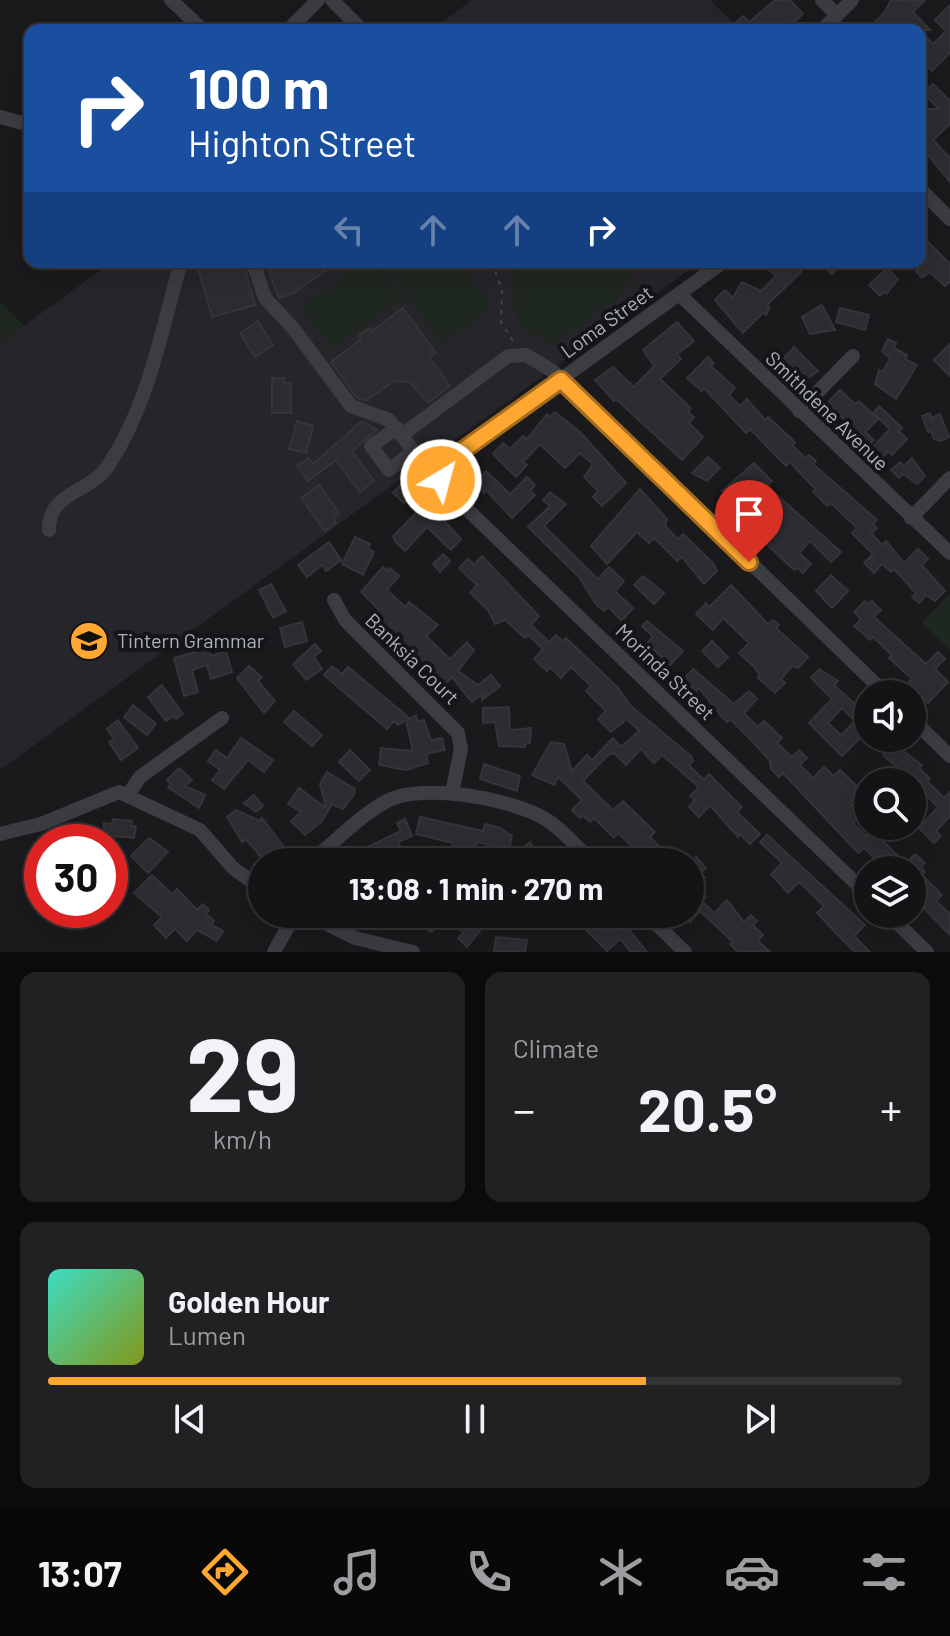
<!DOCTYPE html>
<html lang="en">
<head>
<meta charset="utf-8">
<style>
	:root { --surface:#141416; --page:#212123; --text:#f1f3f6; --muted:#9d9ea1; --line:#333335; --accent:#ffa730 }
	body { margin:0; font-family:Barlow,sans-serif; background:var(--page); color:var(--text); height:100vh; display:flex; flex-direction:column; font-size:30px; white-space:nowrap }
	* { box-sizing:border-box; margin:0 }
	p { font-size:26px; color:var(--muted) }
	.icon { flex:none; width:44px; height:44px; fill:none; stroke:currentColor; stroke-width:2; stroke-linecap:round; stroke-linejoin:round }
	.map { position:relative; height:952px; overflow:hidden }
	.drawer { display:flex; flex-direction:column; gap:20px; padding:20px; background:#0b0b0c; flex:1 }
	.drawer>* { flex:none }
	.top-card { position:absolute; left:24px; top:24px; width:902px; height:244px; border-radius:16px; box-shadow:0 8px 32px #0002,0 0 0 2px var(--line); background:#1a4fa0; color:#fff; overflow:hidden }
	.buttons { position:absolute; left:854px; top:680px; display:grid; gap:16px }
	.buttons a { display:grid; place-items:center; width:72px; height:72px; border-radius:50%; background:var(--surface); box-shadow:0 8px 32px #0002,0 0 0 2px var(--line); font-size:40px }
	.speed { position:absolute; left:24px; top:824px; display:flex; gap:16px; font-size:40px; font-weight:700; text-align:center }
	.speed>* { display:grid; place-content:center; width:104px; height:104px; border-radius:50%; background:var(--surface); box-shadow:0 8px 32px #0002,0 0 0 2px var(--line); line-height:1 }
	.speed .limit { border:12px solid #d22; background:#fff; color:#111 }
	.pin { position:absolute; display:grid; place-items:center; width:68px; height:68px; color:#fff; margin:-82px -34px; border-radius:50% 50% 50% 0; rotate:-45deg; box-shadow:0 0 8px #0007 }
	.pin .icon { rotate:45deg }
	.me { position:absolute; width:88px; margin:-44px; rotate:37deg; stroke-linejoin:round; filter:drop-shadow(0 0 6px #0008) }
	.turn { display:flex; align-items:center; gap:28px; height:168px; padding:0 32px; font-size:36px }
	.turn .icon { width:104px; height:104px; stroke-width:2.5 }
	.turn b { display:block; font-size:56px; line-height:68px }
	.lanes { display:flex; align-items:center; height:76px; padding:0 32px; background:#0003; justify-content:center; gap:40px; direction:ltr }
	.lanes .off { opacity:.35 }
	.big { font-size:60px; font-weight:700; line-height:1.1 }
	.drawer .card { flex:1; display:flex; flex-direction:column; justify-content:center; gap:12px; min-width:0; padding:0 28px; border-radius:16px; background:var(--page) }
	.drawer .dial { align-items:center; gap:0 }
	.dial b { font-size:104px; line-height:1 }
	.song { display:flex; align-items:center; gap:24px }
	.cover { width:96px; height:96px; border-radius:12px; background:linear-gradient(135deg,hsl(170 70% 55%),hsl(70 70% 35%)) }
	.played { height:8px; border-radius:4px; background:linear-gradient(90deg,var(--accent) 70%,var(--line) 70%) }
	.keys { display:flex; justify-content:space-around; direction:ltr }
	.heat { display:flex; justify-content:space-between; align-items:center; font-size:44px; direction:ltr }
	.drawer .tiles { flex:1; display:grid; gap:20px; grid-template-columns:1fr 1fr }
	.card:last-child { grid-column:span 2 }
	.trip { position:absolute; left:248px; top:848px; width:456px; height:80px; border-radius:40px; background:var(--surface); box-shadow:0 8px 32px #0002,0 0 0 2px var(--line); font-weight:700; line-height:80px; text-align:center }
	.tabs { display:flex; height:128px; justify-content:space-around; align-items:center; background:#080809; color:var(--muted) }
	.tabs .icon { width:56px; height:56px }
	.tabs .selected { color:var(--accent) }
	.tabs b { font-size:36px; color:var(--text) }
	.map>svg:first-child { display:block }
	.built { fill:#26262a }
	.green { fill:#1f2820 }
	.building { fill:#2d2d31; stroke:#343439; stroke-width:2; fill-rule:evenodd }
	.lines { fill:none; stroke-linecap:round; stroke-linejoin:round }
	.path { stroke:#414449; stroke-width:2; stroke-dasharray:4 6; stroke-linecap:butt }
	.minor { stroke:#3b3d42; stroke-width:14 }
	.route-casing { stroke:#a66d1f; stroke-width:20 }
	.route { stroke:#ffa730; stroke-width:14 }
	.labels { text-anchor:middle; stroke-width:8; stroke-linejoin:round; paint-order:stroke }
	.street-label { font-size:20px; fill:#acb3bd; stroke:#151518 }
	.poi-label { font-size:20px; fill:#acb3bd; stroke:#151518; text-anchor:start }
</style>
</head>
<body>
<div class="map">
<svg width="950" height="952" viewBox="0 0 950 952">
	<rect width="100%" height="100%" fill="#1a1a1d"/>
	<!-- built -->
	<path class="built" d="M472,0H710L740,30H431Z
		M112,262H700L0,770V343Z"/>
	<!-- green -->
	<path class="green" d="M364,262H378L403,297L332,350L301,308Z
		M458,262L492,307L442,344L382,263Z
		M512,262H632L626,288L619,297L554,345C507,328 513,306 512,262Z
		M0,302L24,326L0,343Z
		M950,593V650L922,623Z"/>
	<!-- building -->
	<path class="building" d="M775,0H790L803,14L793,23L789,19L778,30H741L735,23L743,16L749,22Z
		M891,0H925L913,12L930,30H867L885,12Z
		M950,5V53L932,71L920,59V31L933,44L946,31L935,20Z
		M933,84L950,101V124L933,140L950,158V182L924,150L920,154V140L924,136L920,133V109H939L923,93Z
		M920,234L950,264V281L945,286L930,272L922,278L916,271L927,260L920,253Z
		M196,262H243L255,305L212,317Z
		M265,262H337L294,293L279,298Z
		M775,262H803L798,267L802,271L767,305L770,307L766,315L763,313L743,333L715,300L725,290L733,298L742,282L761,291L776,276L768,269Z
		M820,262H844L832,274Z
		M887,268L898,279L886,294L884,292L880,296L869,285Z
		M822,305L835,330L810,334L802,317Z
		M403,308L436,353L429,357L450,386L428,403L410,382L394,381L366,401L357,398L331,362L361,339L359,335L369,328L372,331Z
		M840,308L869,315L865,330L836,322Z
		M258,321L273,345L255,357L240,333Z
		M677,322L694,341L677,354L681,359L660,379L691,408L688,412L694,417L689,423L703,437L682,460L616,399L614,401L595,380L613,367L634,387L654,366L643,350Z
		M888,339L896,343L894,348L907,355L905,359L917,365L896,399L875,384L879,370L883,372L890,358L882,351Z
		M950,344V376L934,360Z
		M794,347L818,371L804,381L781,361Z
		M708,357L714,363L711,366L735,388L729,395L740,406L747,399L765,420L768,417L795,442L792,445L805,458L809,455L816,461L813,464L877,520L873,524L877,528L871,533L882,545L886,541L904,563L918,549L928,559L922,565L945,591L935,601L926,595L919,603L912,597L916,593L894,569L891,572L882,564L874,573L864,563L873,554L852,533L857,528L831,503L827,506L813,492L816,490L790,462L786,466L750,429L746,433L704,388L702,391L687,378Z
		M272,378H284V383H291V413H272Z
		M840,390L855,404L859,401L878,419L865,432L874,440L868,446L828,402Z
		M879,406L902,428L899,431L907,439L892,455L888,451L883,457L873,447L890,429L873,413Z
		M555,412L581,433L626,483L602,506L593,497L598,491L584,477L593,464L580,453L565,468L540,444L523,462L527,465L516,477L493,454L503,443L510,449L523,436L527,439L547,414L550,417Z
		M930,413L931,418L940,414L949,437L940,441L934,439L931,431L928,432L922,416Z
		M297,421L313,426L306,453L289,449Z
		M362,421L377,430L352,451L374,481L360,492L336,460L308,481L297,466L309,458L313,464Z
		M708,457L720,468L707,481L692,473Z
		M912,458L925,476L917,484L903,474L899,478L891,470L900,462L904,466Z
		M754,463L772,481L767,486L841,552L831,562L810,541L799,553L811,564L803,573L798,568L794,570L755,533L758,531L752,525L770,506L752,489L737,505L722,491Z
		M486,471L510,494L527,477L535,485L530,491L535,495L512,518L486,490L484,493L475,485Z
		M403,482L414,493L404,503L393,493Z
		M319,485L339,513L333,518L336,523L325,531L301,498Z
		M640,489L667,519L665,526L678,539L683,534L713,563L717,571L704,584L682,557L677,561L654,538L649,543L637,532L607,564L591,546Z
		M550,492L566,504L544,526L598,579L609,567L624,581L615,591L633,608L622,621L608,607L604,611L596,604L579,577L528,527L550,506L543,500Z
		M427,502L461,539L451,550L427,527L405,551L395,541L393,536Z
		M355,537L370,544L368,549L374,552L363,575L342,564Z
		M329,542L341,560L326,571L322,565L307,577L298,565Z
		M443,554L450,561L440,572L433,564Z
		M482,556L539,616L531,625L549,642L556,635L563,641L566,638L617,687L631,706L691,756L693,761L689,765L704,780L709,774L742,807L737,812L760,834L750,844L740,834L738,837L710,805L699,817L689,807L695,800L690,796L699,787L662,755L654,763L641,749L626,765L614,753L608,755L583,781L613,810L623,801L655,832L650,837L675,862H649L618,833L614,838L594,818L590,822L582,815L580,818L572,810L582,800L558,777L554,785L532,775L551,742L564,744L572,771L587,755L592,760L613,738L621,747L639,731L627,719L611,732L598,719L606,711L586,691L591,686L571,667L561,678L550,667L547,671L534,659L543,649L528,635L525,638L505,620L495,624L488,610L470,593L477,585L459,568L468,559L474,565Z
		M383,567L387,571L390,568L399,576L387,590L405,607L409,602L438,625L426,636L450,659L467,642L474,650L458,671L478,685L491,675L500,686L482,700V694L472,702L452,677L445,684L414,657L374,615L379,610L361,592Z
		M831,575L848,591L832,608L816,591Z
		M643,576L664,593L654,604L634,585Z
		M271,584L286,611L273,618L259,590Z
		M731,585L768,624L773,620L779,625L776,628L808,657L798,668L792,666L781,679L785,683L775,693L758,678L760,676L754,667L739,653L749,643L723,618L713,630L696,614L706,603L709,607Z
		M865,601L868,604L872,601L881,610L874,617L926,664L938,652L945,659L935,669L948,682L928,703L913,688L909,682L912,679L889,658L892,655L873,637L870,640L854,626L861,619L854,612Z
		M647,621L683,651L670,665L653,649L649,653L643,647L653,637L642,626Z
		M302,622L307,641L285,647L280,628Z
		M206,640L211,656L226,651L232,672L211,679L207,665L192,670L198,692L184,696L174,658L199,651L196,643Z
		M712,641L728,657L718,667L702,651Z
		M315,644L321,651L314,657L322,669L306,680L293,664Z
		M249,666L262,677L258,681L275,701L264,713L237,678Z
		M332,666L342,674L348,667L409,718L398,725L394,721L387,729L324,675Z
		M693,669L734,704L749,691L757,699L744,713L758,727L764,721L782,738L777,743L792,757L799,750L807,758L800,765L813,778L824,767L834,776L840,770L861,790L849,803L861,815L853,823L866,836L877,826L886,834L884,842L906,864L915,854L925,863L921,867L925,872L922,875L942,895L936,901L950,914V935L912,896V870H877L871,864L876,859L864,848L858,853L783,773L779,777L771,769L770,761L753,742L730,719L727,722L722,717L699,688L696,691L690,685L684,678Z
		M819,669L838,681L834,685L868,716V730L842,756L809,723L832,699L811,678ZM842,708L855,721L841,735L828,723Z
		M162,685L183,714L176,719L173,716L166,721L148,697Z
		M133,705L156,724L147,735L124,717Z
		M509,707L510,730L531,728L530,743L525,744V747L499,746L495,722L483,723V708Z
		M294,711L322,735L312,746L284,722Z
		M416,715L417,721L424,720L431,740L442,738L445,750L426,754L428,763L406,770L379,765L381,748L413,751L406,721Z
		M118,720L138,748L121,760L109,742L114,739L107,729Z
		M241,738L273,760L264,772L248,760L224,789L212,780L220,770L208,761L216,750L227,758Z
		M879,738H894L901,749L922,765L919,768L930,779L928,782L944,798L950,792V816L936,831L941,836L934,843L919,828L938,807L925,794L918,801L912,795L915,783L883,755L886,752L875,742Z
		M350,750L370,770L359,781L339,762Z
		M484,764L520,776L517,791L480,779Z
		M179,768L192,780L185,786L205,795L199,808L168,787L171,784L167,780Z
		M327,772L355,789L354,794L343,809L332,804L322,821L305,835L291,821L301,812L288,804L299,788L326,808L320,784Z
		M254,795L263,806L256,812L244,803Z
		M236,810L260,821L262,818L290,855L281,862H265L246,839L242,842L227,817Z
		M420,817L483,831L485,824L500,828L512,836L509,850L477,842L473,856L464,854V850L452,847L453,843L416,834Z
		M113,819L132,821L131,826H136L134,838L103,835L104,823L112,824Z
		M405,819L412,836L398,842L402,851L388,859L390,862H361L370,854L365,848L401,831L397,823Z
		M767,835L865,925L854,936L870,952H855L837,934L817,913L824,906L799,882L788,893L771,874L782,863L760,842Z
		M149,838L168,852L148,873L131,856Z
		M530,842L540,857L533,862H505Z
		M696,857L706,868L700,873L705,878L695,886L706,897L702,901L714,913L727,900L744,922L751,915L757,921L753,925L763,935L758,941L770,952H738L730,944L733,942L700,911L690,922V862Z
		M152,875L172,894L177,889L197,910L203,904L209,910L206,914L214,921L211,924L223,931L217,941L197,930L187,941L175,929L166,938L154,925L162,917L134,893Z
		M397,914H412L406,926L394,921Z
		M433,914H477L486,923L467,947L458,938L464,933L443,918L432,932L423,927Z
		M570,914H589L607,931L612,927L615,931L624,924L647,952H631L620,939L607,951Z
		M496,937L527,940L525,952H494Z"/>
	<g class="lines">
		<!-- path -->
		<path class="path" d="M492,262L502,290L501,322L515,344"/>
		<!-- minor -->
		<path class="minor" d="M171,0L203,30
			M332,0L362,30
			M822,0L837,15
			M288,30L318,0
			M822,30L852,0
			M0,117L30,125
			M920,189L950,219
			M253,262L265,298L293,328L351,406L389,420L424,464L441,474
			M679,294L950,553
			M799,411L853,356
			M397,428L371,446L389,470L414,451
			M402,435L508,356L526,355L554,372L886,694
			M441,474L445,488L868,895
			M441,474L448,461L723,262
			M911,518L950,478
			M49,530C48,492 90,493 108,466C149,404 161,332 181,262
			M334,600L345,620L458,733L461,749L452,793
			M912,719L950,756
			M128,795L140,777L222,718
			M0,834L41,824L119,792L200,830L233,868L262,889
			M310,862C335,842 359,816 387,801C423,782 514,799 547,820C564,831 578,848 592,862
			M307,914L355,938L413,952
			M646,914L685,952
			M888,914L927,952
			M274,952L295,914"/>
	</g>
	<g class="lines">
		<!-- route casing -->
		<g class="route-casing">
			<path id="route" d="M441,480L442,469L448,461L561,380L749,562"/>
		</g>
		<!-- route -->
		<use href="#route" class="route"/>
	</g>
	<!-- icons -->
	<defs>
		<g id="school-disc" transform="scale(2)"><circle r="9.5" fill="#ffa730" stroke="#151518"/><path d="M0-5L7-2L0 1L-7-2ZM-4 1L0 2.5L4 1V4Q0 6-4 4Z" fill="#111"/></g>
	</defs>
	<g fill-rule="evenodd">
		<use href="#school-disc" x="89" y="641"/>
	</g>
	<g class="labels">
		<!-- street labels -->
		<g class="street-label">
			<text transform="translate(607 322) rotate(-36)" y="7">Loma Street</text>
			<text transform="translate(827 411) rotate(44)" y="7">Smithdene Avenue</text>
			<text transform="translate(412 659) rotate(44)" y="7">Banksia Court</text>
			<text transform="translate(665 672) rotate(44)" y="7">Morinda Street</text>
		</g>
		<!-- poi labels -->
		<g class="poi-label">
			<text x="117" y="648">Tintern Grammar</text>
		</g>
	</g>
</svg>
<div class="buttons">
<a><svg class="icon" aria-label="sound" viewBox="0 0 24 24"><path d="M4 9h4l5-4v14l-5-4H4zM17 9q2 3 0 6"/></svg></a>
<a><svg class="icon" aria-label="search" viewBox="0 0 24 24"><circle cx="10" cy="10" r="6"/><path d="M15 15l6 6"/></svg></a>
<a><svg class="icon" aria-label="layers" viewBox="0 0 24 24"><path d="M12 4l9 5-9 5-9-5zM3 14l9 5 9-5"/></svg></a>
</div>
<div class="speed"><div class="limit">30</div></div>
<div class="pin" style="left:749px;top:562px;background:#d93025"><svg class="icon" aria-label="arrive" viewBox="0 0 24 24"><path d="M6 21V4h12l-3 4 3 4H6"/></svg></div>
<svg class="me" style="left:441px;top:480px" viewBox="-20 -20 40 40"><circle r="17" fill="#ffa730" stroke="#fff" stroke-width="3"/><path d="M0-11L8 9 0 5-8 9z" fill="#fff"/></svg>
<div class="trip">13:08 · 1 min · 270 m</div>
<div class="top-card">
<div class="turn"><svg class="icon" aria-label="right" viewBox="0 0 24 24"><path d="M7 20v-9h11M14 6l5 5-5 5"/></svg><div><b>100 m</b>Highton Street</div></div>
<div class="lanes"><svg class="icon off" aria-label="left" viewBox="0 0 24 24"><path d="M17 20v-9H6M10 6l-5 5 5 5"/></svg><svg class="icon off" aria-label="ahead" viewBox="0 0 24 24"><path d="M12 20V5M6 11l6-6 6 6"/></svg><svg class="icon off" aria-label="ahead" viewBox="0 0 24 24"><path d="M12 20V5M6 11l6-6 6 6"/></svg><svg class="icon" aria-label="right" viewBox="0 0 24 24"><path d="M7 20v-9h11M14 6l5 5-5 5"/></svg></div>
</div>
</div>
<section class="drawer">
<div class="tiles">
<div class="card dial"><b>29</b><p>km/h</p></div>
<div class="card"><p>Climate</p>
<div class="heat"><a>−</a><b class="big">20.5°</b><a>+</a></div>
</div>
<div class="card">
<div class="song"><i class="cover"></i><div><b>Golden Hour</b><p>Lumen</p></div></div>
<div class="played"></div>
<div class="keys"><svg class="icon" aria-label="previous" viewBox="0 0 24 24"><path d="M18 5L8 12l10 7zM5 5v14"/></svg><svg class="icon" aria-label="pause" viewBox="0 0 24 24"><path d="M8 5v14M16 5v14"/></svg><svg class="icon" aria-label="next" viewBox="0 0 24 24"><path d="M6 5l10 7-10 7zM19 5v14"/></svg></div>
</div>
</div>
</section>
<nav class="tabs">
<b>13:07</b>
<svg class="icon selected" aria-label="directions" viewBox="0 0 24 24"><path d="M12 3l9 9-9 9-9-9zM9 14v-3h6M13 9l2 2-2 2"/></svg>
<svg class="icon" aria-label="music" viewBox="0 0 24 24"><path d="M9 18V5l10-2v13"/><circle cx="6" cy="18" r="3"/><circle cx="16" cy="16" r="3"/></svg>
<svg class="icon" aria-label="phone" viewBox="0 0 24 24"><path d="M5 4h4l2 5-3 2q2 4 5 5l2-3 5 2v4C11 20 4 13 5 4z"/></svg>
<svg class="icon" aria-label="climate" viewBox="0 0 24 24"><path d="M12 3v18M4 7l16 10M4 17L20 7"/></svg>
<svg class="icon" aria-label="car" viewBox="0 0 24 24"><path d="M5 17H2v-5l4-1 3-4h7l3 4 3 1v5h-3M9 17h6M6 11h13"/><circle cx="7" cy="17" r="2"/><circle cx="17" cy="17" r="2"/></svg>
<svg class="icon" aria-label="filters" viewBox="0 0 24 24"><path d="M4 7h16M4 17h16"/><circle cx="9" cy="7" r="2"/><circle cx="15" cy="17" r="2"/></svg>
</nav>
</body>
</html>
